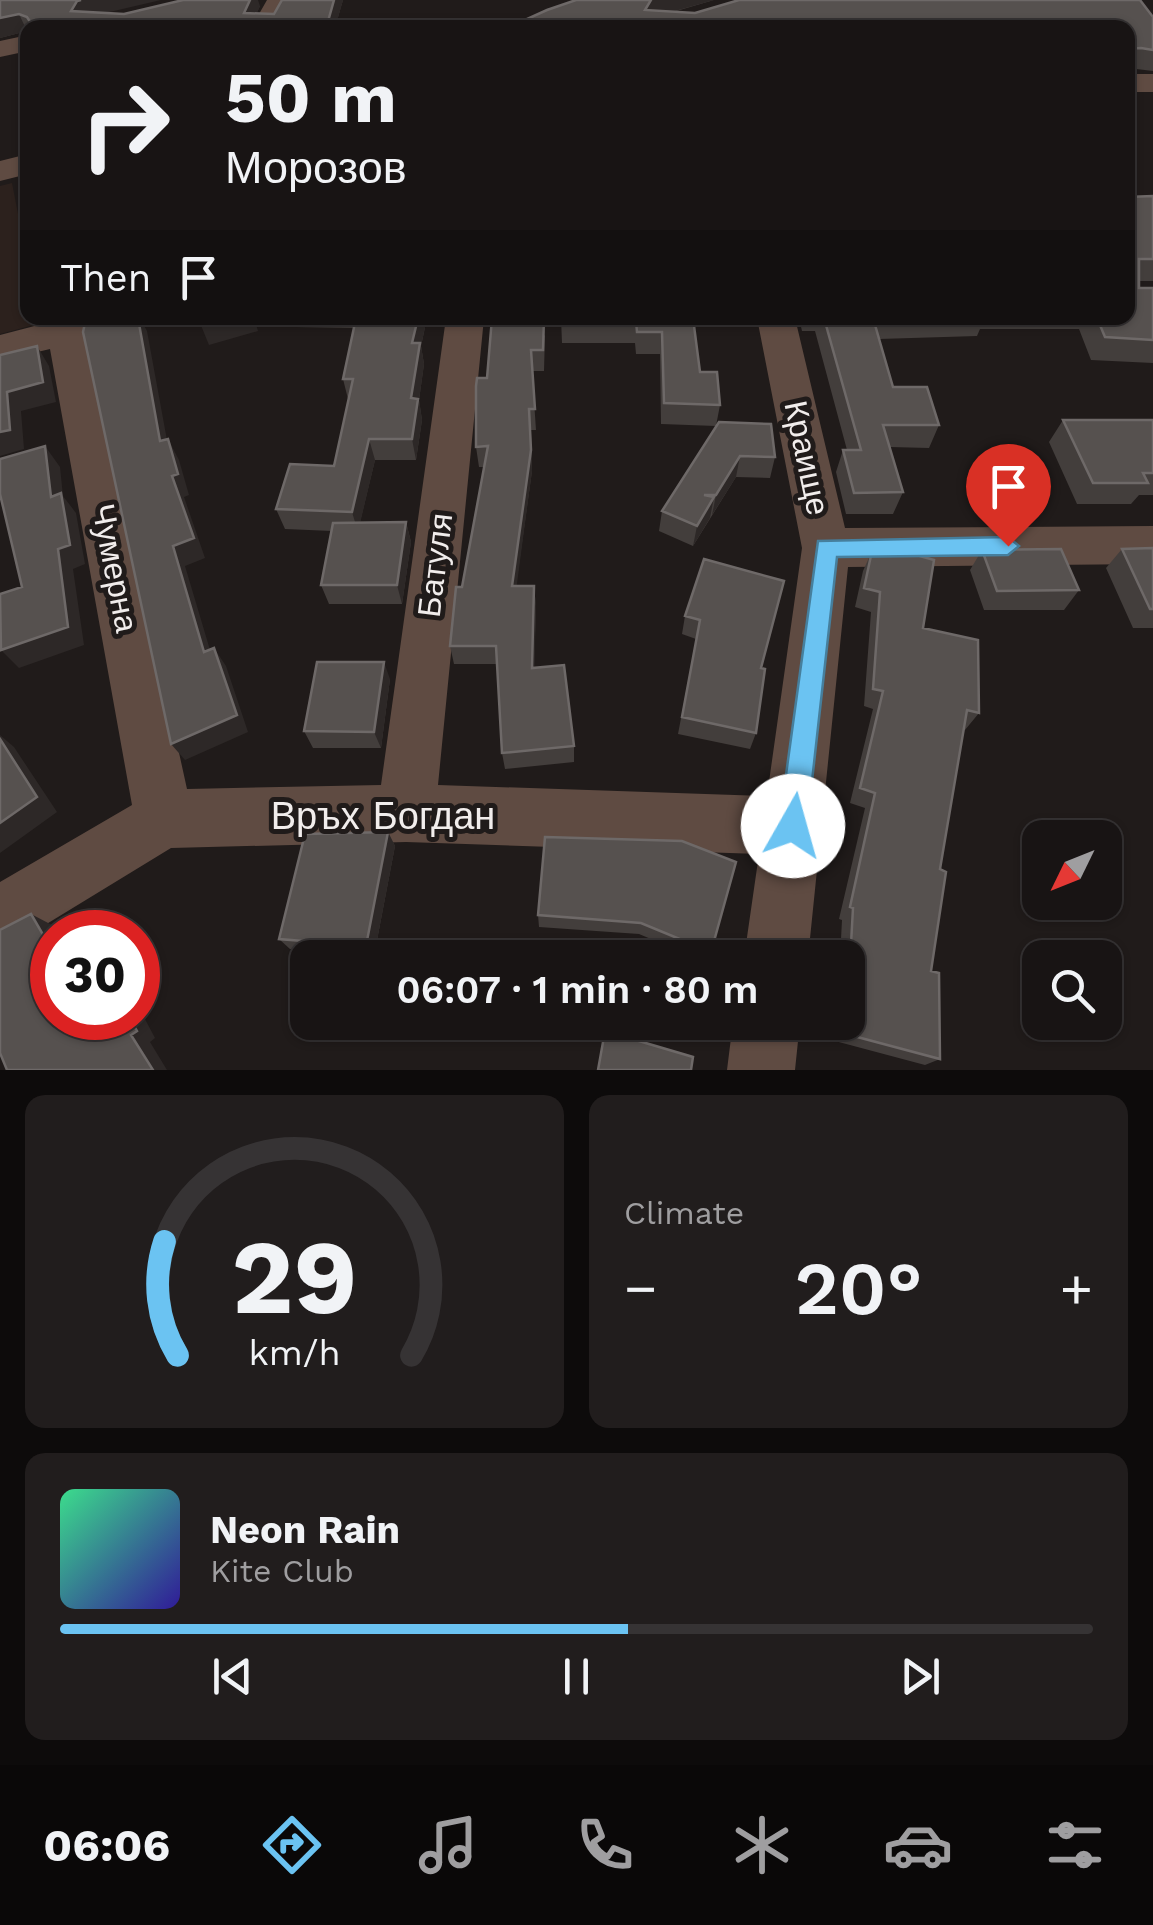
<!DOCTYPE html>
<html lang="en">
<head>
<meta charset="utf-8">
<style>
	:root { --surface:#181414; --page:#211d1d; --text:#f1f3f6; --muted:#9f9ea0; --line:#363334; --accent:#6bc3f2 }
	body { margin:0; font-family:"Work Sans",sans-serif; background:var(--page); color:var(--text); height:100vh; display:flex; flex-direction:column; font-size:38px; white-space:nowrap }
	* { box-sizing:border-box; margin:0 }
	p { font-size:32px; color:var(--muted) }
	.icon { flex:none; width:55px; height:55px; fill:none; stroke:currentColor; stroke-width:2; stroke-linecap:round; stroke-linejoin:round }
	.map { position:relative; height:1070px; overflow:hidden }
	.details { display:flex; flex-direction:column; gap:25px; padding:25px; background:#0d0b0b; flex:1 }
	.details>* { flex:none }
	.top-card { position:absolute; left:20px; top:20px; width:1115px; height:305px; border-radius:20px; box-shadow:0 2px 8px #0004,0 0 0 2px var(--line); background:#181414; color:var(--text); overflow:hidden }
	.needle { width:65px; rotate:227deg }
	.fabs { position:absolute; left:1022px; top:820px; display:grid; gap:20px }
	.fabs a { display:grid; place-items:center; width:100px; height:100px; border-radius:20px; background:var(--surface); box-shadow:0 2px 8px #0004,0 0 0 2px var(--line); font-size:50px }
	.speed { position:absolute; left:30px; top:910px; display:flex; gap:20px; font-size:50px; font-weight:700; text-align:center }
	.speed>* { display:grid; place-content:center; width:130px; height:130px; border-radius:50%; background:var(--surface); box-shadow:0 2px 8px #0004,0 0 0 2px var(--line); line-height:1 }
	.speed .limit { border:15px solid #d22; background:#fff; color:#111 }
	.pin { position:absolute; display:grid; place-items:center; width:85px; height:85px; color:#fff; margin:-102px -42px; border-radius:50% 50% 50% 0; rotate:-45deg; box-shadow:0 0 10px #0007 }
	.pin .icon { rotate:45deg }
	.me { position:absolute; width:110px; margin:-55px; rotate:7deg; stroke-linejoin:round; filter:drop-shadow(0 0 8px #0008) }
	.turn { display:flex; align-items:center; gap:35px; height:210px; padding:0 40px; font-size:45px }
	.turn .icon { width:130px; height:130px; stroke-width:2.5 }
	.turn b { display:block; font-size:70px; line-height:85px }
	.then { display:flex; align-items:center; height:95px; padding:0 40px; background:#0003; gap:20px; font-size:38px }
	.big { font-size:75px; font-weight:600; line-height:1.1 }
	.details .widget { flex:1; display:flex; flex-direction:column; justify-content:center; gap:15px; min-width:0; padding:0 35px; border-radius:20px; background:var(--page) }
	.details .dial { align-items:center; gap:0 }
	.dial svg { height:260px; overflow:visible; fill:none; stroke:var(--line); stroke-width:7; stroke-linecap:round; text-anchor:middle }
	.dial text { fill:var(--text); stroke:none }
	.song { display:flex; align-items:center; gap:30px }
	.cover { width:120px; height:120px; border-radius:15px; background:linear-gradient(135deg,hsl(150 70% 55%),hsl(250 70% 35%)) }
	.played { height:10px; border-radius:5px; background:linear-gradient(90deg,var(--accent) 55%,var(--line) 55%) }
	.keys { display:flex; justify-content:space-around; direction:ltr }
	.heat { display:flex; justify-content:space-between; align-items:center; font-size:55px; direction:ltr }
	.details .tiles { flex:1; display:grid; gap:25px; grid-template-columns:1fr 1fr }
	.widget:last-child { grid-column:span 2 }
	.trip { position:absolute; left:290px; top:940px; width:575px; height:100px; border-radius:20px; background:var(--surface); box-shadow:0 2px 8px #0004,0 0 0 2px var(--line); font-weight:600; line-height:100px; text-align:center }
	.tab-bar { display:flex; height:160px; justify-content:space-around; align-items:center; background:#0a0808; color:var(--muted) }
	.tab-bar .icon { width:70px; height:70px }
	.tab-bar .on { color:var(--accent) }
	.tab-bar b { font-size:45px; color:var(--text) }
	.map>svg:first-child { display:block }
	.built { fill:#2c211d }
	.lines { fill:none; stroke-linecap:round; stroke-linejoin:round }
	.minor { fill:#5f4b42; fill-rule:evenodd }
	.wall { fill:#433e3c }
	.shaded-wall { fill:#2d2827 }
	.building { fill:#56514f; stroke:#6e6968; stroke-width:2.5 }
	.route { fill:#6bc3f2; stroke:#467f9d; stroke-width:2.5 }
	.labels { text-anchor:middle; stroke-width:10; stroke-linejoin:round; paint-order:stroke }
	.street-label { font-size:32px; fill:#f1edec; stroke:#201b1a }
	.near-street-label { font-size:38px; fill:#f1edec; stroke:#201b1a }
</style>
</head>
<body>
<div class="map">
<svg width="1153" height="1070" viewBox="0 0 1153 1070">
	<rect width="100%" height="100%" fill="#201b1a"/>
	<!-- built -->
	<path class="built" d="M12,183L27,260L28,318H40L41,323L0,334V186Z"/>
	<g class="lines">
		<!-- minor -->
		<path class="minor" d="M267,0H293L278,28H251Z
			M28,35V51L0,57V41Z
			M1128,74H1153V92H1128Z
			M28,154V174L0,181V161Z
			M45,318H138L133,327L88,339L187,789L381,785L446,318H484L438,785L767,796L802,548L757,318H795L845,528L1153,526V564L848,567L808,958H744L759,854L406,842L171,848L22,939L0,948V882L132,805L50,349L0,361V335L46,323Z
			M733,1022H800L795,1070H727Z"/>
	</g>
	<!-- wall -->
	<path class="wall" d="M0,0L124,14L260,6L256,14H274L282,0H343L336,24L349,28H28L27,31L0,38Z
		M714,0L673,12L1153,17V71L1128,68V28H507Z
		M1153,196V281H1139V288H1153V363L1091,360L1079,329H980L977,336L879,339L893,387L939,425L929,448L890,447L903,492L893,514H846L836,472L843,450H847L815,331H802L799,318H1128V197Z
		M292,318H427L421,346L424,364L419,400L422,420L416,460H375L360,522H406L411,542L402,604H329L321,585L332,531L285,529L276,509L334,466L348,399L343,379L354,328L295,327Z
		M561,318H693L700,372L720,405L716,426L661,424L660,354H636L635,343H562Z
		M545,335L544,371H532L536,430H531L532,471L516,586H534L536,606L534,667L574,746V762L505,769L502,753L497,664H454L450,646L462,587L484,467H479L476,447L487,378Z
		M1063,420H1153V495H1139L1131,504H1077L1049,442Z
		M719,422L775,457L770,478L736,477L693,546L659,531L662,511Z
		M995,460L1042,503L1028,523H999L984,480Z
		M1153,548V628H1133L1106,568L1122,549Z
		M982,550L1079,590L1064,610H984L970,570Z
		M872,551L979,713L965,730L964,729L940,869L931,971L940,1059L925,1065L835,1041L836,1022H848V958H840L842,920L839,919L865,808L850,803L873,709L864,706L871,612L855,607L863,571Z
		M704,559L756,733L750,749L678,734L696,639L682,634L685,616Z
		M390,679L381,748H313L304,731Z
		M388,832L395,846L374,956L290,949L279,939Z
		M736,862L711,952L708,958H696L639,934L539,927L538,915Z"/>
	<!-- shaded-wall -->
	<path class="shaded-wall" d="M81,0H161L84,18L71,11L77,1Z
		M250,0H258L260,6L250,28L244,13Z
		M334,0H343L335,28L327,25Z
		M651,0H714L650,18L645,10Z
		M19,14L27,31L0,38V18Z
		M265,20L267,28H253Z
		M138,318H140L147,331L171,462L160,441Z
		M220,318H254L258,331L209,345L200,323Z
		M418,318H427L421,346L424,364L419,400L422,420L416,460L412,439L411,398L412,343Z
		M37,346L49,366L56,402L21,411L24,449L0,456V432L7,392Z
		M529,409L532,471L514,606L512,586Z
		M168,439L179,460L189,495L184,497L205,558L185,566L216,670L204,652L173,546L172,476Z
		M369,439L375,460L358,532L352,512Z
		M45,446L60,467L63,496L76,513L85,564L73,569L84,645L19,668L1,650L58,549Z
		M740,456L736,477L712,515L716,495Z
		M714,497L710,518L693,546L697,526Z
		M406,522L411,542L402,604L397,585Z
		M534,586L536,606L534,685L532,668Z
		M214,648L226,666L248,732L185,760L171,744Z
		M384,662L390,679L381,748L374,732Z
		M0,735L14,747L57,812L0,853Z
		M388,832L395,846L374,956L366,946Z
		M31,914L52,925L57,932H52V950Z
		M138,1006L155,1038L150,1042L167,1070H153L131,1035L130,1018H138Z"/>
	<!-- building -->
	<path class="building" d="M0,0H81L77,1L71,11L124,14L183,0H250L244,13L274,14L282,0H334L327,25L348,23V28H268L265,20L253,28H34L27,17L19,14L0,18Z
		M576,0H651L645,10L695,13L739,0H1140L1153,17V50L1141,48L1128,49V28H507L547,10Z
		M1153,196V259H1139V288H1153V340L1105,337L1097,318H1128V197Z
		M105,318H138L160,441L168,439L178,474L172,476L194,538L173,546L204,652L214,648L237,715L171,744L83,332L85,323Z
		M198,318H220L200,323Z
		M356,318H418L412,343H420L411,398L418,399L412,439H369L352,512L276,509L290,464L334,466L353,379H343Z
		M492,318H544L543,350H531L535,409H529L531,450L512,586H534L532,668L564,665L574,746L502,753L496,646H450L456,587H462L488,446L476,447V386L477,378H487Z
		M561,318H693L700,372H717L720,405L664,403L662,332H637L636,321H561Z
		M824,318H873L893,387H927L939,425H883L903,492L854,493L843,450H861Z
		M37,346L43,382L7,392L10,430L0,432V355Z
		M1063,420H1153V473H1143L1148,483H1093Z
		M719,422L771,424L775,457L740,456L716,495H704L714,497L697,526L662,511Z
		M45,446L51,497L61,493L70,545L58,549L68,627L1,650L0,594L22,587L0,494V459Z
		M1019,450L1042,503H1012L995,460Z
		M406,522L397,585H321L333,523Z
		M1153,548V609H1150L1122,549Z
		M1061,549L1079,590L997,591L982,550Z
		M872,551H902L934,560L923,628L978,640L979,713L967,710L940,869L946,872L931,971L939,973L940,1059L846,1034L853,908L850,907L875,793L860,788L883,691L873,689L880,592L864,588Z
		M704,559L784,581L761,668L765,669L756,733L682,717L700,620L685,616Z
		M317,662H384L374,732L304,731Z
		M0,739L37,797L0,823Z
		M388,832L366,946L279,939L305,834Z
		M545,837L682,841L736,862L711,952L641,923L538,915Z
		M31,914L52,950V1018H130L137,1031L131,1035L153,1070H7L0,1053V930Z
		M605,1031L693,1057L691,1070H598Z"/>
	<!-- route -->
	<path class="route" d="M1008,537L1019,546L1008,555L837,557L807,826L803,835L793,840L783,835L779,826L818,541Z"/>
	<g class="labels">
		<!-- street labels -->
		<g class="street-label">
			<text transform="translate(807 458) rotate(78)" y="11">Краище</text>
			<text transform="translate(435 565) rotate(-83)" y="11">Батуля</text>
			<text transform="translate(115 568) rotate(79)" y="11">Чумерна</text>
		</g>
		<!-- near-street labels -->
		<g class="near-street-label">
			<text x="383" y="829">Връх Богдан</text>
		</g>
	</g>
</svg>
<div class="fabs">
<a><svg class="needle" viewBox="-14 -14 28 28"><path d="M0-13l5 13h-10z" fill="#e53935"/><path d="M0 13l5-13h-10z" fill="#9f9ea0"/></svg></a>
<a><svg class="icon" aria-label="search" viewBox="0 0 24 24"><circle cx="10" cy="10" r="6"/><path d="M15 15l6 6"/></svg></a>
</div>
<div class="speed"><div class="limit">30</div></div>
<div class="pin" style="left:1008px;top:546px;background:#d93025"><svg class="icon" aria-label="arrive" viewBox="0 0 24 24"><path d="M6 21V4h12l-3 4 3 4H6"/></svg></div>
<svg class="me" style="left:793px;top:826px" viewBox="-20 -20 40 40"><circle r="19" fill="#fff"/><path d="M0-13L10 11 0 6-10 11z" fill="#6bc3f2"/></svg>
<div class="trip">06:07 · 1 min · 80 m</div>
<div class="top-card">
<div class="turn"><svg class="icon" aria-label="right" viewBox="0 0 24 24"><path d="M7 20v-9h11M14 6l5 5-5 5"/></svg><div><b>50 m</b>Морозов</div></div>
<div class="then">Then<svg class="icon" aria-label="arrive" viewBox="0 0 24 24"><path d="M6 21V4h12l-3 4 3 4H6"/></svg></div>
</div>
</div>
<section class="details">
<div class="tiles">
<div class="widget dial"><svg viewBox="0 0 100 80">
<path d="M14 69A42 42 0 1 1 86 69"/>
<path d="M14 69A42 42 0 0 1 10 34" stroke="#6bc3f2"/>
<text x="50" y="56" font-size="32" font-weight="700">29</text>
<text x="50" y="72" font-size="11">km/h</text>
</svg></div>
<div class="widget"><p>Climate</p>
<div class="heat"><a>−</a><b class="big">20°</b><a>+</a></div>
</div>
<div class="widget">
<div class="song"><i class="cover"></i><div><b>Neon Rain</b><p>Kite Club</p></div></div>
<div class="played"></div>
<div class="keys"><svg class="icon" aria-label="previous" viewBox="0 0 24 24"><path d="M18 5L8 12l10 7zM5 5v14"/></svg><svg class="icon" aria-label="pause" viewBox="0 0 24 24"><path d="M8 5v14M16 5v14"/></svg><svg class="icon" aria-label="next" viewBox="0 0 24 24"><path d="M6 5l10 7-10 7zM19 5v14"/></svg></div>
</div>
</div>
</section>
<nav class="tab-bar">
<b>06:06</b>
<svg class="icon on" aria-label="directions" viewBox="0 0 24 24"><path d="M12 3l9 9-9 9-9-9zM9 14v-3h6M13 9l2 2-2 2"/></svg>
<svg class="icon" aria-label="music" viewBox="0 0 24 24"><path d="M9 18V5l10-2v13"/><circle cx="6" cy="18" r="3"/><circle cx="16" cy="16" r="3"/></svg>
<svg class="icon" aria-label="phone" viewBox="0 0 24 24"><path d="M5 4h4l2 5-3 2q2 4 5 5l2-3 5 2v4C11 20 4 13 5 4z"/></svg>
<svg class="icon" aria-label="climate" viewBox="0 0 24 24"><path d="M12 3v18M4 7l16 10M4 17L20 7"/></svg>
<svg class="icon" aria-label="car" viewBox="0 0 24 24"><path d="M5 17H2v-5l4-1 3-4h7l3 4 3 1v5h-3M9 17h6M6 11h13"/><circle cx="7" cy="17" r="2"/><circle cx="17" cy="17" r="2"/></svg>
<svg class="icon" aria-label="filters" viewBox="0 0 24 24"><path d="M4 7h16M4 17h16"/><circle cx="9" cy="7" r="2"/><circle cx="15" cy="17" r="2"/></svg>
</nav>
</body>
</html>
